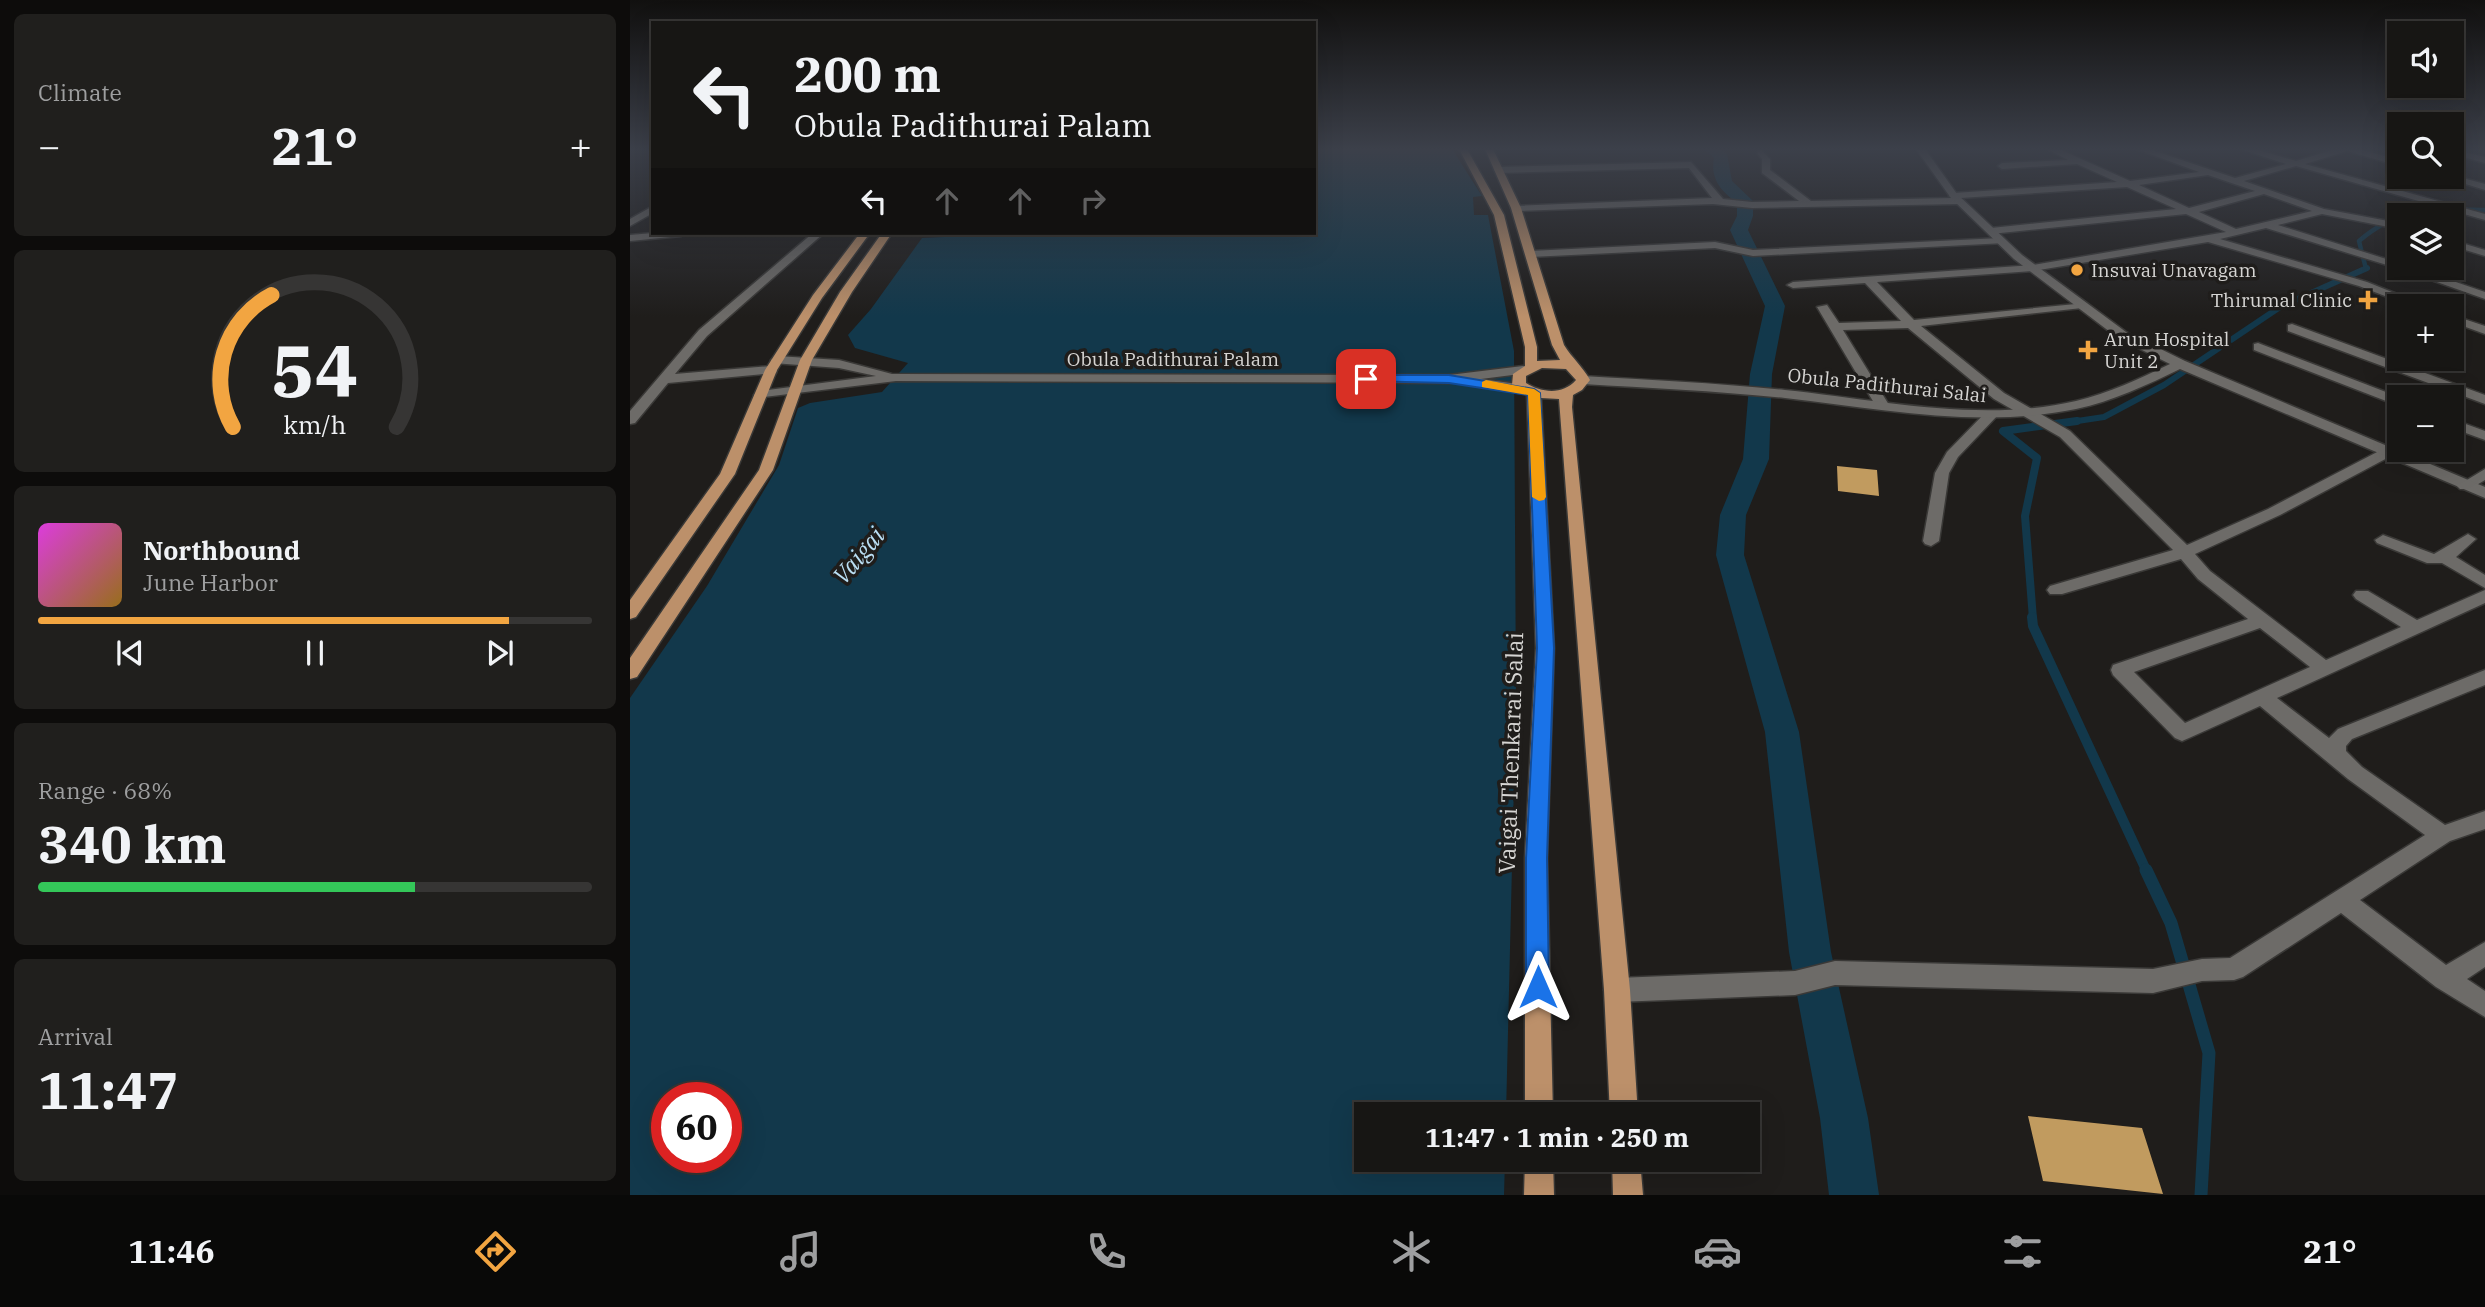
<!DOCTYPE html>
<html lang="en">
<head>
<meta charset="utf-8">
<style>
	:root { --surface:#171614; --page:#201f1d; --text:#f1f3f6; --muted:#9e9fa0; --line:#363534; --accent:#f2a541 }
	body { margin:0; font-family:"IBM Plex Serif",serif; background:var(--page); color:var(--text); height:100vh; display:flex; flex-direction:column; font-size:26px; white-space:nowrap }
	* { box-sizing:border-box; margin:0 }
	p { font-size:23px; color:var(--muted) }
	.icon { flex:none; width:38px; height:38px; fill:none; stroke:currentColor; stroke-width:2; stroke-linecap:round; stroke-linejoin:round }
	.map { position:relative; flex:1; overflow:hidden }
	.panel { display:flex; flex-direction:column; gap:14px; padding:14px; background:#0d0c0b; width:630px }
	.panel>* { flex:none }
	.guide { position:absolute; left:21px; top:21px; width:665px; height:214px; border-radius:0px; box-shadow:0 7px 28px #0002,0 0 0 2px var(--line); background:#171614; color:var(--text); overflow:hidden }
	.fabs { position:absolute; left:1757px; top:21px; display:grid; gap:14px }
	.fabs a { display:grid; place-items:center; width:77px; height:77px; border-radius:0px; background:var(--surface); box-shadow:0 7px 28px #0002,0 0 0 2px var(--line); font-size:35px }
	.speed { position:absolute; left:21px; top:1082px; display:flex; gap:14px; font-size:35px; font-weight:700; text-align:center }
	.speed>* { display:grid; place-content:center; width:91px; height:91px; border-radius:50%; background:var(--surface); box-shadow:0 7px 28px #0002,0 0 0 2px var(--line); line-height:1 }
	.speed .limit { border:10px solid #d22; background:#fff; color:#111 }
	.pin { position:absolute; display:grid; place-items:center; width:60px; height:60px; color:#fff; margin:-30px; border-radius:14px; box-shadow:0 4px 10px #0006 }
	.me { position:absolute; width:77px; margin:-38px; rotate:0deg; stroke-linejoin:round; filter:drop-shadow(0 0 5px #0008) }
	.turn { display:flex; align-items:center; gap:24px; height:147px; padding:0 28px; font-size:32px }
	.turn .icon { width:91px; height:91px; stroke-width:2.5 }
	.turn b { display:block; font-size:49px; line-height:60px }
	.lanes { display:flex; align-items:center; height:66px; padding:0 28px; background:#0003; justify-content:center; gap:35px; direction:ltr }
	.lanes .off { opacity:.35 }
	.big { font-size:52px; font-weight:700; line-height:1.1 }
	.panel .card { flex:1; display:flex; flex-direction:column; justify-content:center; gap:10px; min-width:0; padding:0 24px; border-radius:10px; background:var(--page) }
	.panel .dial { align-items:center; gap:0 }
	.dial svg { height:182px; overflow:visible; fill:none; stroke:var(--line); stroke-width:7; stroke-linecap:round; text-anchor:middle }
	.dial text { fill:var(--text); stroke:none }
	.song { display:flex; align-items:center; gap:21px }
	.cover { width:84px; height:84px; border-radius:10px; background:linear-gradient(135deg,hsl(300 70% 55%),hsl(40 70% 35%)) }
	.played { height:7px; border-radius:4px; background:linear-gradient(90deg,var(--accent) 85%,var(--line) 85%) }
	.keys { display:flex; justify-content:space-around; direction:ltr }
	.heat { display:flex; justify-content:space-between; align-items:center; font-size:38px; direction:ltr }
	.charge { height:10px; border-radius:5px; background:linear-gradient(90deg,#34c759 68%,var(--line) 0) }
	.trip { position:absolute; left:724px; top:1102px; width:406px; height:70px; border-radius:0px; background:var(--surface); box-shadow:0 7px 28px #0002,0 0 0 2px var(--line); font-weight:700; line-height:70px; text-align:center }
	.dock { display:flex; height:112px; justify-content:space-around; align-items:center; background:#090908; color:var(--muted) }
	.dock .icon { width:49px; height:49px }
	.dock .selected { color:var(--accent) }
	.dock b { font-size:32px; color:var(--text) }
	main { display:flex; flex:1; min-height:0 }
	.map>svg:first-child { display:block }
	.water { fill:#12384b; fill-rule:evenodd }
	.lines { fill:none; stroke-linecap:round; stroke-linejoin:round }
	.stream-far4 { stroke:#12384b; stroke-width:4.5 }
	.stream-far3 { stroke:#12384b; stroke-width:6 }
	.stream-far2 { stroke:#12384b; stroke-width:8 }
	.stream-far1 { stroke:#12384b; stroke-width:10 }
	.stream { stroke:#12384b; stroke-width:13 }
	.canal { fill:#12384b; fill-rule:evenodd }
	.building { fill:#c19b5f }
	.minor-casing { stroke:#3a3937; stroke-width:3 }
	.tertiary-casing { stroke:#3a3937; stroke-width:3 }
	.secondary-casing { stroke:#3a3937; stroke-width:3 }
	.primary-casing { stroke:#3a3937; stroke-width:3 }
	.minor { fill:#6d6b68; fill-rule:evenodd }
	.tertiary { fill:#6d6b68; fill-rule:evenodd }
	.secondary { fill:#6d6b68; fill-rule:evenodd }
	.primary { fill:#bc906a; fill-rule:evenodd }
	.route { fill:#1a73e8; stroke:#114b97; stroke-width:2 }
	.slow { fill:#f59e0b }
	.poi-dot { fill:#f2a541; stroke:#1f1d1b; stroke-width:2.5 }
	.labels { text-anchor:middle; stroke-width:7; stroke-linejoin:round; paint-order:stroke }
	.far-poi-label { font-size:19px; fill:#d6d5d3; stroke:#1f1d1b; text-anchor:start }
	.far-street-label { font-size:19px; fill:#d6d5d3; stroke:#1f1d1b }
	.street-label { font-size:23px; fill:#d6d5d3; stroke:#1f1d1b }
	.water-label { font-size:24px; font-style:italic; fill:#badef3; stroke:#1f1d1b }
</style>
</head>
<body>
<main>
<section class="panel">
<div class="card"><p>Climate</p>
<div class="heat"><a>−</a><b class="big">21°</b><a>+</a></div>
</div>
<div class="card dial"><svg viewBox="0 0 100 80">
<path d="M14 69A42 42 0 1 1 86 69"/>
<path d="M14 69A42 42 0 0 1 31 11" stroke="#f2a541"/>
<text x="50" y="56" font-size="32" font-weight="700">54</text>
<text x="50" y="72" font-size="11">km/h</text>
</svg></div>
<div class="card">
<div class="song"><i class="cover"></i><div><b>Northbound</b><p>June Harbor</p></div></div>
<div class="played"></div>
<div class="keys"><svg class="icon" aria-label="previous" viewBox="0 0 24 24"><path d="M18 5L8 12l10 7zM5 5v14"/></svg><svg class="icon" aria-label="pause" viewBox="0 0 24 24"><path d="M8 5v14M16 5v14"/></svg><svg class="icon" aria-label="next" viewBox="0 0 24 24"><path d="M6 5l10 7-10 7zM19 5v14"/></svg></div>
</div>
<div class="card"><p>Range · 68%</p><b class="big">340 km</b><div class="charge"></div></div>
<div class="card"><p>Arrival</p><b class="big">11:47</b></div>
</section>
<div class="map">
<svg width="1855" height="1195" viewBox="0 0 1855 1195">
	<rect width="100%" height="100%" fill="#1f1d1b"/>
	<!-- water -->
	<path class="water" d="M684,149H822L852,196L843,197L844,215H858L884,351L886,699L876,1115H737V1160H875L874,1195H0V698L77,586L149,465L168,408L180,403L252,392L278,363L225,348L218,335L241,309L292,238L314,237L319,233H684ZM37,1097H96V1157H37Z"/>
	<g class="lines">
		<!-- stream-far4 -->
		<path class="stream-far4" d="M1736,269L1729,241C1771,205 1803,209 1855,210"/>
		<!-- stream-far3 -->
		<path class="stream-far3" d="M1434,423L1474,417L1534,385L1650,307L1737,268"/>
		<!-- stream-far2 -->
		<path class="stream-far2" d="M1403,619L1395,516L1407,458L1373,431L1447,421"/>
		<!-- stream-far1 -->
		<path class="stream-far1" d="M1402,617L1403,626L1517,872"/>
		<!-- stream -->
		<path class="stream" d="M1516,870L1541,923L1579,1053L1571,1195"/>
		<!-- canal -->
		<path class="canal" d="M1074,149H1091L1097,154L1102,181L1123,201V216L1118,230L1155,306L1142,374L1139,459L1116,515L1114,555L1169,732L1201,952L1238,1118L1249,1195H1199L1190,1118L1159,952L1135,732L1086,555L1090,515L1113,459L1120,374L1135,306L1100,230L1107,216V203C1091,191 1080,179 1084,158Z"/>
	</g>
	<!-- building -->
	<path class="building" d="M1207,466L1247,470L1249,496L1208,491Z
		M1398,1116L1512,1128L1533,1194L1413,1181Z"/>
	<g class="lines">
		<!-- minor casing -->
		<g class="minor-casing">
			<path id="minor" d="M1417,149H1429L1500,181L1569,172L1506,149H1519L1605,178L1656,164L1610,149H1625L1666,161L1705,149H1729L1769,160V166L1717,151L1675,164L1855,214V220L1666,166L1614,181L1694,209L1769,223V229L1692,214L1648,225L1769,263V268H1785L1855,292V299L1770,269L1636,228L1590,239L1737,282L1797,306H1781L1729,286L1578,242L1403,271L1247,282L1284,320L1456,303L1458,305L1452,308L1291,326L1374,393L1440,431L1557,545L1638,509L1751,450H1761L1763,453L1761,456L1650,515L1565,554L1580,571L1696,660L1771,627L1726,599L1723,595L1726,591H1738L1787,620L1855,590V603L1647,698L1699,738L1708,729L1855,670V685L1722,739L1716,746V751L1732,767L1815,825L1855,811V829L1820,841L1730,900L1816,965L1855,942V967L1837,979L1855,991V1017L1806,987L1711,913L1613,977L1604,980L1572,981L1523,993L1205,985L1165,995L987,1002L978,998L974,990L978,982L987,978L1165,971L1205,961L1523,969L1572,959L1600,958L1795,835L1718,779L1630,706L1559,738L1552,741L1545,738L1483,675L1481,670L1483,665L1618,619L1568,579L1551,559L1432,594H1420L1417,590L1420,586L1543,550L1430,437L1364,399L1278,328L1213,330L1259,405L1252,409L1247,408L1187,307L1197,305L1209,323L1271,321L1235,283L1163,288L1157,285L1163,282L1403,265L1596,232L1556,214L1361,234L1356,231L1361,228L1546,209L1497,187L1330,198L1334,201L1329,204L1122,208L1083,204L886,211L881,208L883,206L1082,198L1059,168L868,173L864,170L868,167L1061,162L1093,199L1122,202L1169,201L1132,173V159L1127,153L1131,150L1140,159V170L1181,201L1322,198L1319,196L1324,193L1487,182L1447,164L1372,169L1368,166L1372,163L1438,160ZM1578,175L1625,191L1559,208L1509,185ZM1634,194L1682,211L1606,229L1569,212ZM1630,628L1680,667L1555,723L1504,672Z
				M1822,149L1855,157V163L1822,154Z
				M1822,175L1855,184V190L1813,177Z
				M23,206V213L0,226V219Z
				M183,233H194L77,336L45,374L141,366L147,370L146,373L38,383L5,423L0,424V411L69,330Z
				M1371,238L1376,241L1375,243L1123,256L1085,248L900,257L895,254L900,251L1085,242L1123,250Z
				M1822,240L1855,250V256L1822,246Z
				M1822,315L1855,326V334L1822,322Z
				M1662,324L1855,395V404L1658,331V325Z
				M1628,343L1769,397V406L1624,350V344Z
				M1361,411L1368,415L1328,457L1319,473L1309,541L1301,546L1295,544L1293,541L1305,473L1317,452L1356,412Z
				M1822,419L1855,431V440L1822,428Z
				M1855,469V480L1840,489H1830L1827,486Z
				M1838,534L1846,539L1826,557L1855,575V588L1812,563H1797L1747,543L1745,540L1753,535L1804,554Z"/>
		</g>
		<!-- tertiary casing -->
		<g class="tertiary-casing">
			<path id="tertiary" d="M23,233H56L51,236L0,241V235Z"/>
		</g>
		<!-- secondary casing -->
		<g class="secondary-casing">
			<path id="secondary" d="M1286,149H1295L1327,194L1392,255L1496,332L1555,361L1855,487V498L1550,369C1517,385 1483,401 1446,409C1349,429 1252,409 1155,398C1088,391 1020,388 953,384L946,380L953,376C1020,380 1088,383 1155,390C1250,400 1351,423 1446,401C1479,393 1509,379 1540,364L1488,338L1384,259L1321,198Z
				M147,356L209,360L262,374L819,375L893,366L898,367V373L851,379L895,385L902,389L895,393L844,386L839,385L838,381L819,383L266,381L126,398L124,395L131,391L246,376L209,368L143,363L141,360Z"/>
		</g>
		<!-- primary casing -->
		<g class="primary-casing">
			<path id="primary" d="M829,149H837L874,215L907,347V361L930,360L922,345L881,208L855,149H863L891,208L934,345C942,358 953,367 960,380L952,390L943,395L942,407L1000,990L1008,1115H980L974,990L929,399L911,398L924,648L917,858L923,1115H895V858L906,648L897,395L882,385L883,374L895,366V347L864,215ZM912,368L936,369L946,380C933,395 912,393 896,383V376Z
				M230,233H240L192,298L147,370L105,474L6,617L0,619V600L90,474L135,370L183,295Z
				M252,233H262L222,292L182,360L143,470L7,677L0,679V658L129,470L170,360L210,292Z
				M895,1160H923L924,1195H894Z
				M982,1160H1010L1013,1195H983Z"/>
		</g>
		<!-- minor -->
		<use href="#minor" class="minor"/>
		<!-- tertiary -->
		<use href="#tertiary" class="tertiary"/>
		<!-- secondary -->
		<use href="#secondary" class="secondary"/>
		<!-- primary -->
		<use href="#primary" class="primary"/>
	</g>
	<!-- sky -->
	<linearGradient id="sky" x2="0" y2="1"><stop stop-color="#11100f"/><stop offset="0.47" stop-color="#3c404a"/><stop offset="1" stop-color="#3c404a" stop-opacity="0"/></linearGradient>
	<rect width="1855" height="317" fill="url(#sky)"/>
	<!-- route -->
	<path class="route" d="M736,375H819L904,389L910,393L924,648L917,858L919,987L916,994L908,997L899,994L896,987V858L907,648L898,395L819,383L732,381V376Z"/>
	<!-- slow -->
	<path class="slow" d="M856,380L904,389L910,393L916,497L914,500L909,501L902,497L898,395L852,387V382Z"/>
	<!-- markers -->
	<g class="poi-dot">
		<circle cx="1447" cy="270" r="7"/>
		<path d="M1734.5 289.5h7v7h7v7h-7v7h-7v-7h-7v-7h7z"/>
		<path d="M1454.5 339.5h7v7h7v7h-7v7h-7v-7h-7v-7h7z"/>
	</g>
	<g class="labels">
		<!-- far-poi labels -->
		<g class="far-poi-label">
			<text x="1461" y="277">Insuvai Unavagam</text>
			<text x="1722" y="307" text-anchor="end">Thirumal Clinic</text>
			<text x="1474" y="346">Arun Hospital<tspan x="1474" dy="22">Unit 2</tspan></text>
		</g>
		<!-- far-street labels -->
		<g class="far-street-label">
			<text x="543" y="366">Obula Padithurai Palam</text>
			<text transform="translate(1257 385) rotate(6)" y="7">Obula Padithurai Salai</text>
		</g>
		<!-- street labels -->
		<g class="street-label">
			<text transform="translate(881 753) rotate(-88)" y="8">Vaigai Thenkarai Salai</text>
		</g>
		<!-- water labels -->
		<g class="water-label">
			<text transform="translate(229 556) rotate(-50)" y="8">Vaigai</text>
		</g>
	</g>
</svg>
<div class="fabs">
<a><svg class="icon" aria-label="sound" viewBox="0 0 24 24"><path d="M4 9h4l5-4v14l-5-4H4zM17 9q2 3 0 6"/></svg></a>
<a><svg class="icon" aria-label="search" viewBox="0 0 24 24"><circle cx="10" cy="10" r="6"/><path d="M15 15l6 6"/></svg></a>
<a><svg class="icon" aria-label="layers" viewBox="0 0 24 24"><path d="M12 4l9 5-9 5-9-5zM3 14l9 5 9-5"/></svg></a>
<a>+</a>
<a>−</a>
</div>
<div class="speed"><div class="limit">60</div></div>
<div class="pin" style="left:736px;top:379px;background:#d93025"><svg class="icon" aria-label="arrive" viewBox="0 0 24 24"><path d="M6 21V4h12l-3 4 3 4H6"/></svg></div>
<svg class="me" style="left:908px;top:987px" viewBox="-20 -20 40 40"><path d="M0-17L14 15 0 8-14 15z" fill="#1a73e8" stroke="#fff" stroke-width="4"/></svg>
<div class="trip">11:47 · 1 min · 250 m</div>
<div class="guide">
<div class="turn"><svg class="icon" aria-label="left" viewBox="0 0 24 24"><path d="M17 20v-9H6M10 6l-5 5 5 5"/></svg><div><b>200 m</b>Obula Padithurai Palam</div></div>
<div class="lanes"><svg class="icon" aria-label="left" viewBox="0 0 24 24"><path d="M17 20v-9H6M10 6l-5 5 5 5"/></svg><svg class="icon off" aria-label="ahead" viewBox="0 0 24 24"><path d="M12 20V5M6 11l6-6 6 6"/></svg><svg class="icon off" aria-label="ahead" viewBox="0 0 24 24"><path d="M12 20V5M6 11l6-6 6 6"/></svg><svg class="icon off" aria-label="right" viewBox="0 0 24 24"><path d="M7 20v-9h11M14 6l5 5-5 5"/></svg></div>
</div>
</div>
</main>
<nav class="dock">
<b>11:46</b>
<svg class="icon selected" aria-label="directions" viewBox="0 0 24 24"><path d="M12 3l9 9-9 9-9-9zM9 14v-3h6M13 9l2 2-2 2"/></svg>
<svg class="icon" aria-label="music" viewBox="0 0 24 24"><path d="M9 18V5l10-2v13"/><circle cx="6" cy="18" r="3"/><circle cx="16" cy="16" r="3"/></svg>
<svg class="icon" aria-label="phone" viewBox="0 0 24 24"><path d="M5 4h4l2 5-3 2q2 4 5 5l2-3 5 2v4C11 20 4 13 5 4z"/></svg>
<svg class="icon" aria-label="climate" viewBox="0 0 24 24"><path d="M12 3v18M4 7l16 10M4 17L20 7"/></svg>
<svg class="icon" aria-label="car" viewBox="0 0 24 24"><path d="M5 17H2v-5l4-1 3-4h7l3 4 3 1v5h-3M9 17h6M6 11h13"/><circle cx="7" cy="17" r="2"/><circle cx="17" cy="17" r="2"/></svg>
<svg class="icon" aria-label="filters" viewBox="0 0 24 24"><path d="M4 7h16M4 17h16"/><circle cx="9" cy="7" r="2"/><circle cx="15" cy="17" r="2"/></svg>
<b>21°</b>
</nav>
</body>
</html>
